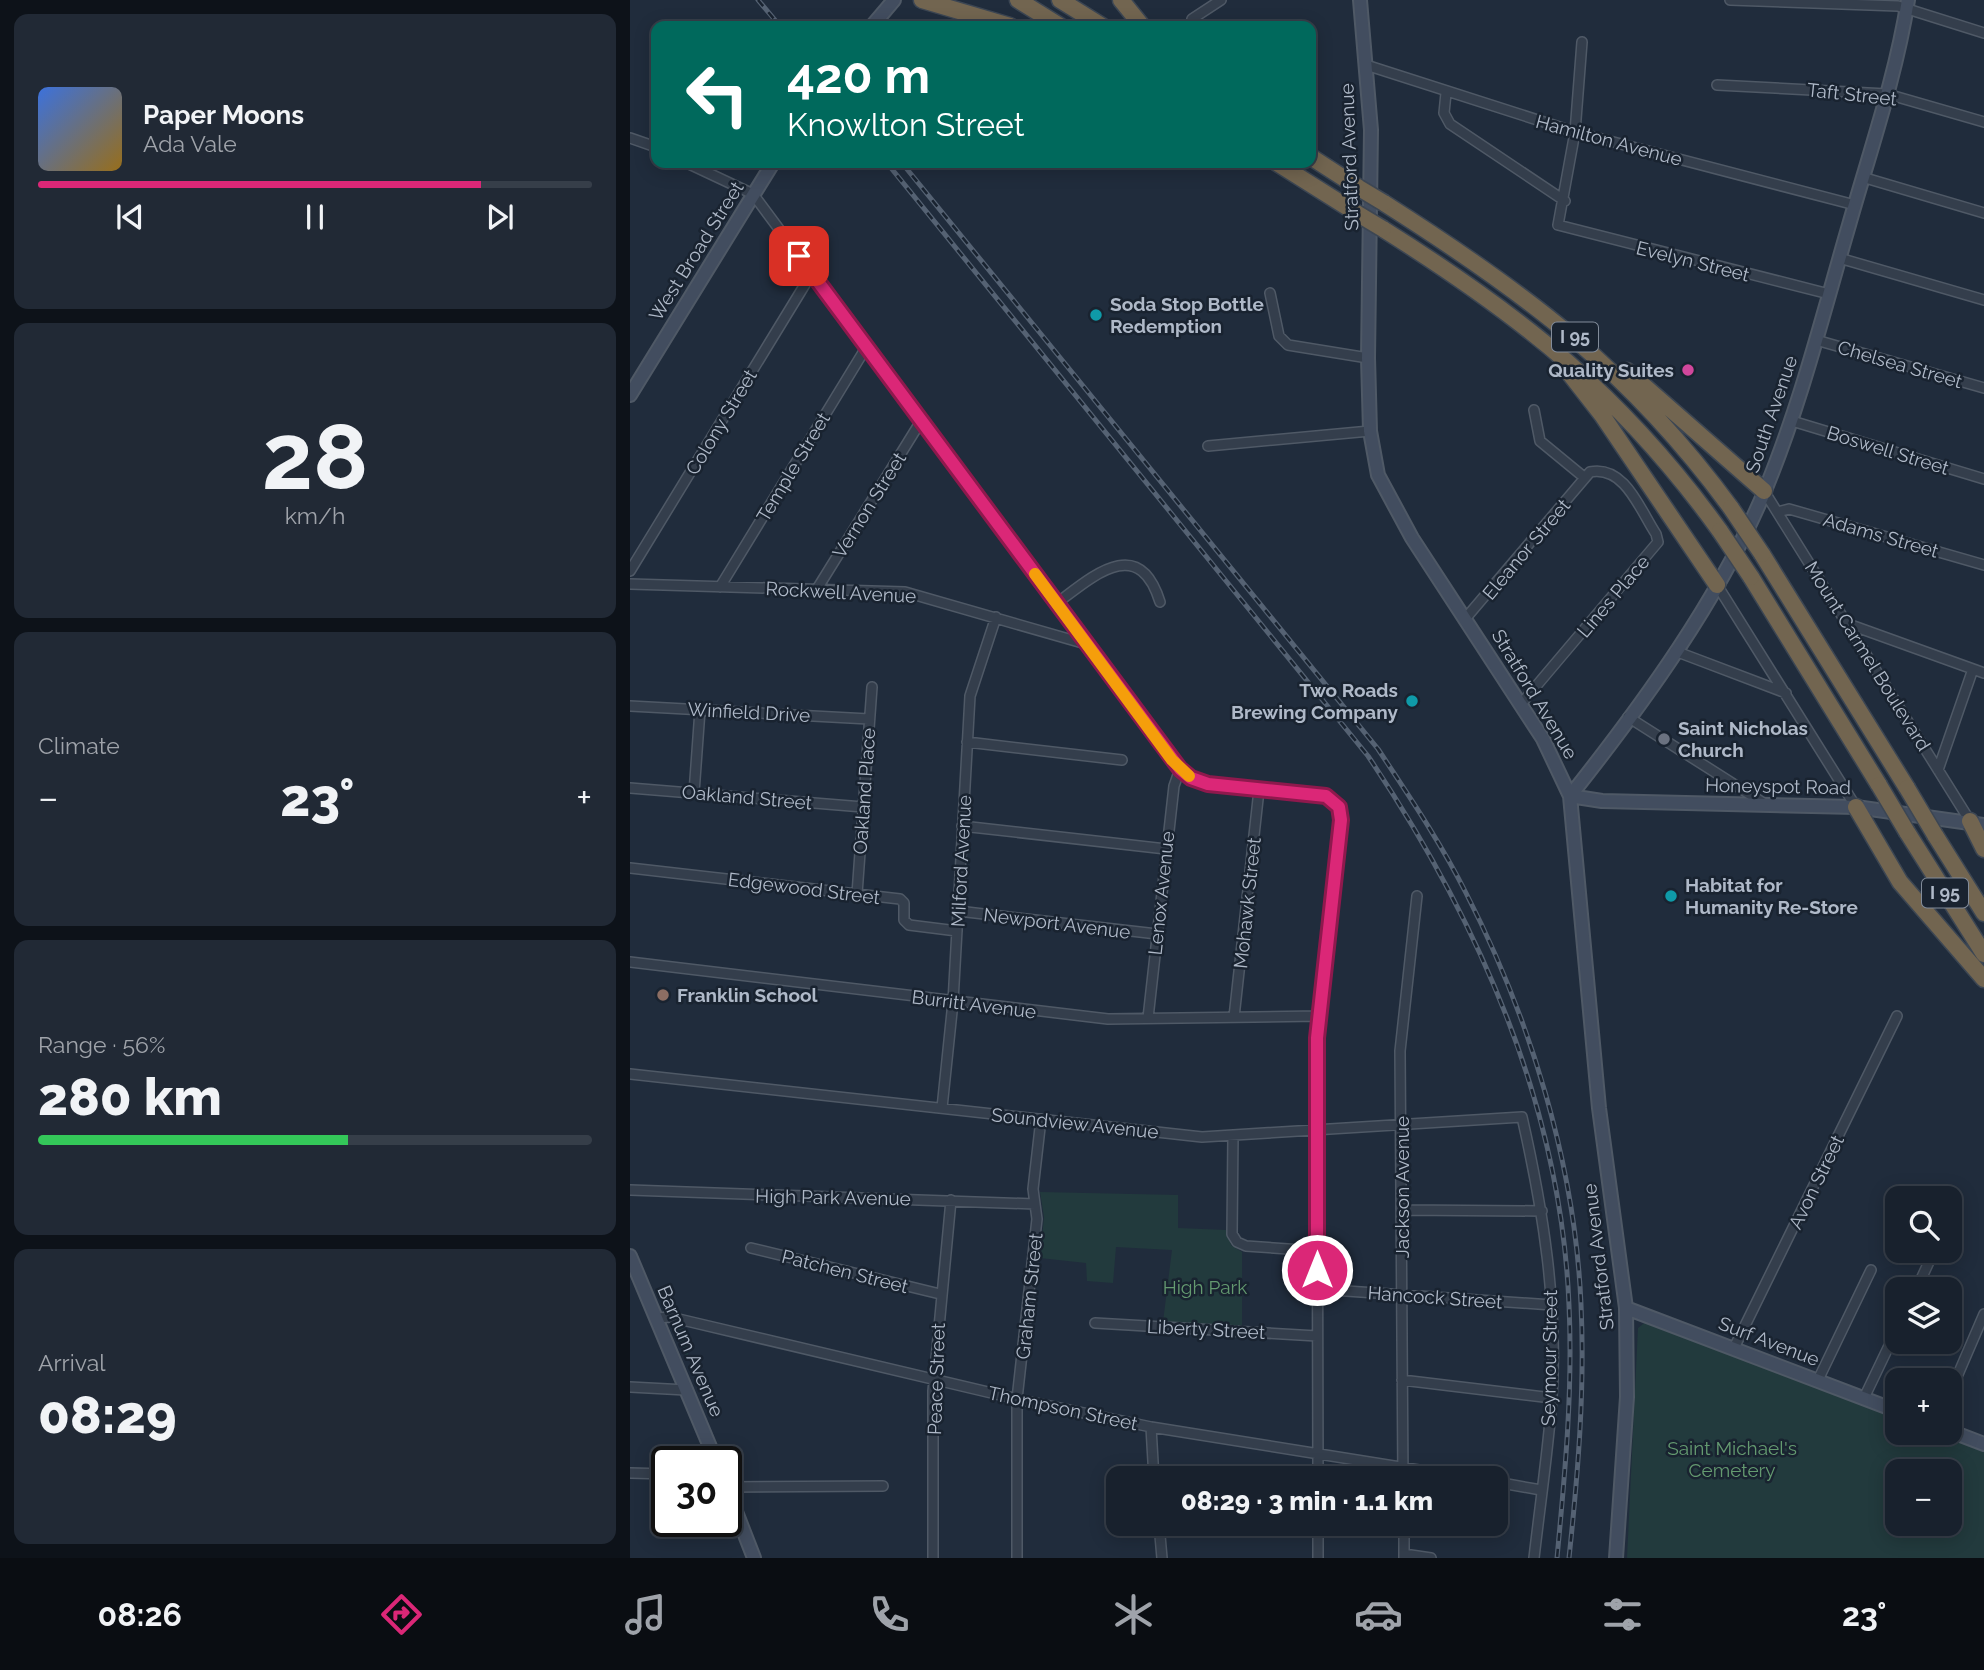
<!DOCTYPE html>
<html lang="en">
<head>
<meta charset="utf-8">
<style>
	:root { --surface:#18212d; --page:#212935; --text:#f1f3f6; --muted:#9fa3aa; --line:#363e49; --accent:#db2777 }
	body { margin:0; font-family:Raleway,sans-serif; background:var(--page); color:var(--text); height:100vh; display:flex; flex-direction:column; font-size:26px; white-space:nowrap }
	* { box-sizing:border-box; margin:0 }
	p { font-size:23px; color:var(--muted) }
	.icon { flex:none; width:38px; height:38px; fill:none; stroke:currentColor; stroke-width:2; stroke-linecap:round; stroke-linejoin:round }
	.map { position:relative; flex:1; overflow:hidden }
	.details { display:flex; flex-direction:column; gap:14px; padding:14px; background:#0d1219; width:630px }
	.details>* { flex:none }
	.guide { position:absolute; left:21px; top:21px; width:665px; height:147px; border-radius:14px; box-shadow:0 4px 18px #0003,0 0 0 2px var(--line); background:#00695c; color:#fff; overflow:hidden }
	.tools { position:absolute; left:1255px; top:1186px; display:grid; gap:14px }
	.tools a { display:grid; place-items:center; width:77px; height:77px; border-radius:14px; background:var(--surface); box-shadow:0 4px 18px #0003,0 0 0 2px var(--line); font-size:35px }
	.speed { position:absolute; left:21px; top:1446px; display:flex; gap:14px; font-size:35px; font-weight:700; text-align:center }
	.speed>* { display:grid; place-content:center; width:91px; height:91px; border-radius:50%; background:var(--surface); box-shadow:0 4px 18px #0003,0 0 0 2px var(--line); line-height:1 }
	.speed .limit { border:4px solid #111; border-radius:10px; background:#fff; color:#111 }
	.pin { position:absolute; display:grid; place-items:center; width:60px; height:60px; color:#fff; margin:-30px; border-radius:14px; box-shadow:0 4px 10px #0006 }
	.me { position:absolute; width:77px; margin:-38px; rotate:0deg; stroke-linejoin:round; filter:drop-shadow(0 0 5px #0008) }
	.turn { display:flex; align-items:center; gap:24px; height:147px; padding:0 21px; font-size:32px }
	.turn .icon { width:91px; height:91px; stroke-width:2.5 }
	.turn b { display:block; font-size:49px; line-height:60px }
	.big { font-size:52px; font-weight:800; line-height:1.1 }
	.details .widget { flex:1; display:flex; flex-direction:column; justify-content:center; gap:10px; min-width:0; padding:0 24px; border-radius:14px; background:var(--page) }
	.details .dial { align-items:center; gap:0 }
	.dial b { font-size:91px; line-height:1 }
	.song { display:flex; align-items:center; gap:21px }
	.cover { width:84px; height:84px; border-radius:10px; background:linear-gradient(135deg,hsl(220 70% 55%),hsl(40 70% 35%)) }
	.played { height:7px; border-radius:4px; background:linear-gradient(90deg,var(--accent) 80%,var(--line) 80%) }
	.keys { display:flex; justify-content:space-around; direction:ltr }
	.heat { display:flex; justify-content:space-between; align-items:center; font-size:38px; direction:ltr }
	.charge { height:10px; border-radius:5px; background:linear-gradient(90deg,#34c759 56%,var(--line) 0) }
	.trip { position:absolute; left:476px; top:1466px; width:402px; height:70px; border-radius:14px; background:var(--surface); box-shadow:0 4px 18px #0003,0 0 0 2px var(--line); font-weight:800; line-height:70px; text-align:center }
	.dock { display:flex; height:112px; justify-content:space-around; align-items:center; background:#0a0d12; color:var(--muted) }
	.dock .icon { width:49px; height:49px }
	.dock .on { color:var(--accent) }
	.dock b { font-size:32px; color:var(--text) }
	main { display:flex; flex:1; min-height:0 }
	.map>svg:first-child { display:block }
	.green { fill:#223a3d; fill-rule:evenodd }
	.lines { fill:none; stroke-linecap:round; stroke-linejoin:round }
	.street-casing { stroke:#4f5966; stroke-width:12 }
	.secondary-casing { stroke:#4f5966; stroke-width:16 }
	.highway-casing { stroke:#3c4653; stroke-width:19 }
	.street { stroke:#343e4c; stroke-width:9 }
	.secondary { stroke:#424d5f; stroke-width:12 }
	.highway { stroke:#726550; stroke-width:16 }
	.rail-casing { stroke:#556273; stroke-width:5 }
	.rail { stroke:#192330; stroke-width:2.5; stroke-dasharray:8; stroke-linecap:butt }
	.highway-bridge-casing { stroke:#3c4653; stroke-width:19; stroke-linecap:butt }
	.highway-bridge { stroke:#726550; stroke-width:16 }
	.route-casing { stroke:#8e194d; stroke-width:18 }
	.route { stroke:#db2777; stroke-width:12 }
	.slow { stroke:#f59e0b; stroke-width:12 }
	.culture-dot { fill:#0f9aa8; stroke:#192330; stroke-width:2.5 }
	.hotel-dot { fill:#d1479c; stroke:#192330; stroke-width:2.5 }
	.worship-dot { fill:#6b7280; stroke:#192330; stroke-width:2.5 }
	.education-dot { fill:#8d6e63; stroke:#192330; stroke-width:2.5 }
	.labels { text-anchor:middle; stroke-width:5; stroke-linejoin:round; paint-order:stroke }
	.shield { fill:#192330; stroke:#828c9a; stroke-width:2 }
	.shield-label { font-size:18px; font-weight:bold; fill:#afb9c8 }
	.street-label { font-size:19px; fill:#afb9c8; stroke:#192330 }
	.poi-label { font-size:19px; font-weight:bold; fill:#afb9c8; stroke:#192330; text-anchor:start }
	.park-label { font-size:19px; fill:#649a70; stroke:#192330 }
</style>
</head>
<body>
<main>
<section class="details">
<div class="widget">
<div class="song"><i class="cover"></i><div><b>Paper Moons</b><p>Ada Vale</p></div></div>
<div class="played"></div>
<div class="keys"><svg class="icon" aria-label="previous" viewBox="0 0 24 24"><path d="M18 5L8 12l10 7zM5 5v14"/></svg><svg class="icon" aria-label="pause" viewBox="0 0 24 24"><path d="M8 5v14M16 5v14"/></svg><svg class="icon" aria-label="next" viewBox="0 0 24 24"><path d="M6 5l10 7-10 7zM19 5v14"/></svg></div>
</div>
<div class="widget dial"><b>28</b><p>km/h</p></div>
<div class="widget"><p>Climate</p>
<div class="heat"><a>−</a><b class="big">23°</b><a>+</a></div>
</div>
<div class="widget"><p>Range · 56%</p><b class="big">280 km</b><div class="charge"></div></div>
<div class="widget"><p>Arrival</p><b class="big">08:29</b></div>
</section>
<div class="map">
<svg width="1354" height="1558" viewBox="0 0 1354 1558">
	<rect width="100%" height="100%" fill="#202c3c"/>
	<!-- green -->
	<path class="green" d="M410,1192L548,1195V1228L597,1230L601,1245L612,1252V1327L533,1322L542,1250L486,1247L483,1283L457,1281L456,1263L410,1258L414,1217Z
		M1017,1321L1267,1416V1433H1314L1354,1449V1558H997L1008,1328ZM1267,1472H1320V1524H1267Z
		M44,1327L55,1329L60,1343L57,1359Z"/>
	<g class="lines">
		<!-- street casing -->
		<g class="street-casing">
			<path id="street" d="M1100,0L1268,6L1354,33
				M562,19L591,0
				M952,42L945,132L928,225L1199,294
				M736,65L945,132L1225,205
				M1087,85L1257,94L1354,122
				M816,93L814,113L820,124L935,201
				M0,138L26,147
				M57,163L123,194L550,769L564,779L578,784L691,795C704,798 711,807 711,820L687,1038L688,1479
				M1232,177L1354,213
				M1209,258L1354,300
				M640,293L649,336L658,345L738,358
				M1186,340L1354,388
				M904,410L910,441L955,478
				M1162,421L1354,479
				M578,446L740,431
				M1134,491L1340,821
				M1148,512L1159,509L1354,565
				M0,571L182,273
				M0,584L275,592L456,644
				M1087,585L1226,807
				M90,587L237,346
				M187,589L291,421
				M427,603C463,576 509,534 530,602
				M835,619L960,472C995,465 1010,510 1026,534L1028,542L891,704
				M1218,624L1354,673
				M1045,651L1156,693
				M0,706L239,719
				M998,717L1135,804
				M337,742L492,760
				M1308,770L1343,669
				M0,788L233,807
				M64,793L70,710
				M332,826L536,849
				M0,868L270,899L274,903V920L279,925L327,931
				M227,894L242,687
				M328,911L527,934
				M0,962L478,1019L689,1016
				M604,1017L629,790
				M518,1018L544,786L550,769
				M0,1074L572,1137L892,1117C913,1209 928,1304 922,1398C918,1452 910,1505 904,1558
				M312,1108L323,1002L340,696L366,617
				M603,1135L602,1234L607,1242L616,1246L687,1251
				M0,1190L405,1204
				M773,1210L912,1211
				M121,1248L310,1294
				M687,1289L922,1305
				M1286,1290L1304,1251
				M26,1318L40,1317L387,1399L521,1427L845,1479
				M465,1323L687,1336
				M1104,1348L1267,1016
				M772,1380L922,1398
				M1188,1380L1241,1270
				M0,1387L56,1390
				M1320,1393L1354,1314
				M1234,1398L1267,1329
				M521,1427L524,1479
				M0,1473L37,1474
				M773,1479L770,1051L787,896
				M866,1482L911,1490
				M97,1487L253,1486
				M529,1524L532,1558
				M774,1524V1558
				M774,1554L801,1558
				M303,1558V1391L321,1200
				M387,1558V1399L407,1219L403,1189L411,1119
				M688,1558V1524"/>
		</g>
		<!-- secondary casing -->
		<g class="secondary-casing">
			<path id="secondary" d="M730,0L741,130L738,358L740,431L748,475L782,538L913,739L940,796L969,1108L996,1308L997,1397L986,1558
				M1278,0C1266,76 1240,151 1219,225C1193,314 1171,403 1136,488C1091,597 1013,704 940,796L972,801L1226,807L1354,825
				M242,26L264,0
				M0,395L143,163
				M0,1256L86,1461
				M996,1308L1267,1411
				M1320,1431L1354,1444
				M96,1486L124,1558"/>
		</g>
		<!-- highway casing -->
		<g class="highway-casing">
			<path id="highway" d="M292,0L380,26
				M388,0L430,26
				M430,0L472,26
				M491,0L512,26
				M681,157L729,188
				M647,163L728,214
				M754,203C896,293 1001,371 1101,508
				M753,229C893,317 993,396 1090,531
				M997,371L1134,491
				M940,374L972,415L1087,585
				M1132,554L1277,788
				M1121,577L1249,785
				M1226,807L1270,882L1354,979
				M1340,821L1354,849
				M1277,832L1354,954
				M1305,835L1354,913"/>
		</g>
		<!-- street -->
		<use href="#street" class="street"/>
		<!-- secondary -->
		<use href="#secondary" class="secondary"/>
		<!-- highway -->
		<use href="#highway" class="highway"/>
		<!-- rail casing -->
		<g class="rail-casing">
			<path id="rail" d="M128,0L150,26
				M257,163L738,756C847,918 931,1106 939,1305C943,1390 935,1473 927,1558
				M272,163L748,749C779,796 811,843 836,893C900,1018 945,1164 951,1304C955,1390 948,1473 939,1558"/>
		</g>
		<!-- rail -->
		<use href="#rail" class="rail"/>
		<!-- highway-bridge casing -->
		<g class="highway-bridge-casing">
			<path id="highway-bridge" d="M729,188L754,203
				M728,214L753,229
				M1101,508L1132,554
				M1090,531L1121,577
				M1249,785L1277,832
				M1277,788L1305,835"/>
		</g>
		<!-- highway-bridge -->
		<use href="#highway-bridge" class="highway-bridge"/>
	</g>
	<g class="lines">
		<!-- route casing -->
		<g class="route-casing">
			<path id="route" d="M169,256L550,769L561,778L578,784L696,796L709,807L711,820L687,1038V1270"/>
		</g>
		<!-- route -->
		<use href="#route" class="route"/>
		<!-- slow -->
		<path class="slow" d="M405,574L542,760L559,776"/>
	</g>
	<!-- markers -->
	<g class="culture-dot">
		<circle cx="466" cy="315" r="7"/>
		<circle cx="782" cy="701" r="7"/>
		<circle cx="1041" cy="896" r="7"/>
	</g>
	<circle class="hotel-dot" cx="1058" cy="370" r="7"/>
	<circle class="worship-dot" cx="1034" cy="739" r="7"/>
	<circle class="education-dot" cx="33" cy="995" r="7"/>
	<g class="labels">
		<!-- shield labels -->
		<g class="shield">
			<rect x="922" y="322.5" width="46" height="29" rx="5"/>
			<rect x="1292" y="878.5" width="46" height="29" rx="5"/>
		</g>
		<g class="shield-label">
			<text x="945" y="343">I 95</text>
			<text x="1315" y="899">I 95</text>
		</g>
		<!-- street labels -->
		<g class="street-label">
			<text transform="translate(1222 94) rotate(6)" y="7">Taft Street</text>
			<text transform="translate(979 140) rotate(15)" y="7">Hamilton Avenue</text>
			<text transform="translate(719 157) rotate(-92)" y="7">Stratford Avenue</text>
			<text transform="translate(66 251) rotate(-58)" y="7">West Broad Street</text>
			<text transform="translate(1063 261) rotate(14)" y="7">Evelyn Street</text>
			<text transform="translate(1270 364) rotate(16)" y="7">Chelsea Street</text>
			<text transform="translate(1141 414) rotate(-71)" y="7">South Avenue</text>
			<text transform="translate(91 422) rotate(-59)" y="7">Colony Street</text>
			<text transform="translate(1258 450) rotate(17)" y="7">Boswell Street</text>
			<text transform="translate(163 467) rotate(-59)" y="7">Temple Street</text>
			<text transform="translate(239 505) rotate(-58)" y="7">Vernon Street</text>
			<text transform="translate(1251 535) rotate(16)" y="7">Adams Street</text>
			<text transform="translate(896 549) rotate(-50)" y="7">Eleanor Street</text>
			<text transform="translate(211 592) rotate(3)" y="7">Rockwell Avenue</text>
			<text transform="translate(983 596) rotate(-50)" y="7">Lines Place</text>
			<text transform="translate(1238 656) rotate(58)" y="7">Mount Carmel Boulevard</text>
			<text transform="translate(905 694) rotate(59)" y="7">Stratford Avenue</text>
			<text transform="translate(119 712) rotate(3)" y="7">Winfield Drive</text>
			<text transform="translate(1148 786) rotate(1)" y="7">Honeyspot Road</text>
			<text transform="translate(234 791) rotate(-86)" y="7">Oakland Place</text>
			<text transform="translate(117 797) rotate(5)" y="7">Oakland Street</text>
			<text transform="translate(331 861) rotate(-87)" y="7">Milford Avenue</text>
			<text transform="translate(174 888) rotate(7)" y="7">Edgewood Street</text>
			<text transform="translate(531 893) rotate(-84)" y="7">Lenox Avenue</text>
			<text transform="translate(617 903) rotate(-84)" y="7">Mohawk Street</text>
			<text transform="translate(427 923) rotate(7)" y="7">Newport Avenue</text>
			<text transform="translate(344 1004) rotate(7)" y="7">Burritt Avenue</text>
			<text transform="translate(445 1123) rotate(6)" y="7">Soundview Avenue</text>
			<text transform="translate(1186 1182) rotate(-64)" y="7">Avon Street</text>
			<text transform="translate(772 1187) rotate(-90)" y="7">Jackson Avenue</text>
			<text transform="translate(203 1197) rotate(1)" y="7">High Park Avenue</text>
			<text transform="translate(968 1257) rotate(-97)" y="7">Stratford Avenue</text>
			<text transform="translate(215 1271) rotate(14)" y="7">Patchen Street</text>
			<text transform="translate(399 1296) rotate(-84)" y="7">Graham Street</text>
			<text transform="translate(805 1297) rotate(4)" y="7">Hancock Street</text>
			<text transform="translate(576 1329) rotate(3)" y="7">Liberty Street</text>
			<text transform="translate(1139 1341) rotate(21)" y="7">Surf Avenue</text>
			<text transform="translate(61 1351) rotate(67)" y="7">Barnum Avenue</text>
			<text transform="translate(919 1358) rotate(-89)" y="7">Seymour Street</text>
			<text transform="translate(306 1379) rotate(-88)" y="7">Peace Street</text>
			<text transform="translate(433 1408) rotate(12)" y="7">Thompson Street</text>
		</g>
		<!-- poi labels -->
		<g class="poi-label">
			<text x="480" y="311">Soda Stop Bottle<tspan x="480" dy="22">Redemption</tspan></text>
			<text x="1044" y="377" text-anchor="end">Quality Suites</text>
			<text x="768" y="697" text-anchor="end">Two Roads<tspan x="768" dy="22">Brewing Company</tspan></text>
			<text x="1048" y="735">Saint Nicholas<tspan x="1048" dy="22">Church</tspan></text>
			<text x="1055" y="892">Habitat for<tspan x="1055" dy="22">Humanity Re-Store</tspan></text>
			<text x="47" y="1002">Franklin School</text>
		</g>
		<!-- park labels -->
		<g class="park-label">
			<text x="575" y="1294">High Park</text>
			<text x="1102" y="1455">Saint Michael's<tspan x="1102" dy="22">Cemetery</tspan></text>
		</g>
	</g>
</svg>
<div class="tools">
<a><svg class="icon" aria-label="search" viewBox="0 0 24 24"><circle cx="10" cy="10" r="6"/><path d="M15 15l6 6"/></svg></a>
<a><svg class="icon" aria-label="layers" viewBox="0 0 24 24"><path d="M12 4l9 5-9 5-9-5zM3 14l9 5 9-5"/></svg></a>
<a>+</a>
<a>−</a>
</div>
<div class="speed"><div class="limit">30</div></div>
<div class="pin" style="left:169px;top:256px;background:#d93025"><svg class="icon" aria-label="arrive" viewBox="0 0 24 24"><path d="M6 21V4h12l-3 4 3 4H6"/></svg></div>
<svg class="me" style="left:687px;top:1270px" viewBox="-20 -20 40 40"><circle r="17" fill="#db2777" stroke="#fff" stroke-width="3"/><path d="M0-11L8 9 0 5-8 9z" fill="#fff"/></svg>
<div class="trip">08:29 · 3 min · 1.1 km</div>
<div class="guide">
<div class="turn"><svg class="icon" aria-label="left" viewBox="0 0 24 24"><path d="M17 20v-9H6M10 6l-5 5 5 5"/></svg><div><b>420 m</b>Knowlton Street</div></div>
</div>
</div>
</main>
<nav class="dock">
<b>08:26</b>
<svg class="icon on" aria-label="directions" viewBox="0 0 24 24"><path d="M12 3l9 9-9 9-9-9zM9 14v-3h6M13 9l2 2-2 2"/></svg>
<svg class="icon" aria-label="music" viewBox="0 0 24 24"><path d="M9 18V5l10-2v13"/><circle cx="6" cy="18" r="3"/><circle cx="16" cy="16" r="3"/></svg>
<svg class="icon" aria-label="phone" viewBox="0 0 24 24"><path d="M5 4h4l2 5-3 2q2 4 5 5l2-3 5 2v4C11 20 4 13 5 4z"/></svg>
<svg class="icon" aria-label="climate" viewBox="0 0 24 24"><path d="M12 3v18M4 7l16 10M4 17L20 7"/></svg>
<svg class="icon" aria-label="car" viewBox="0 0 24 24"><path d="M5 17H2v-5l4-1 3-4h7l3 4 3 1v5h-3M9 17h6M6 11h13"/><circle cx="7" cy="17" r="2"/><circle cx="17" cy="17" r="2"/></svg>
<svg class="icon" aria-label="filters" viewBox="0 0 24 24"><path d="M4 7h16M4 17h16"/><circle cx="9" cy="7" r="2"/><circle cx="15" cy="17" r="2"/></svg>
<b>23°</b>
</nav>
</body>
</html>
